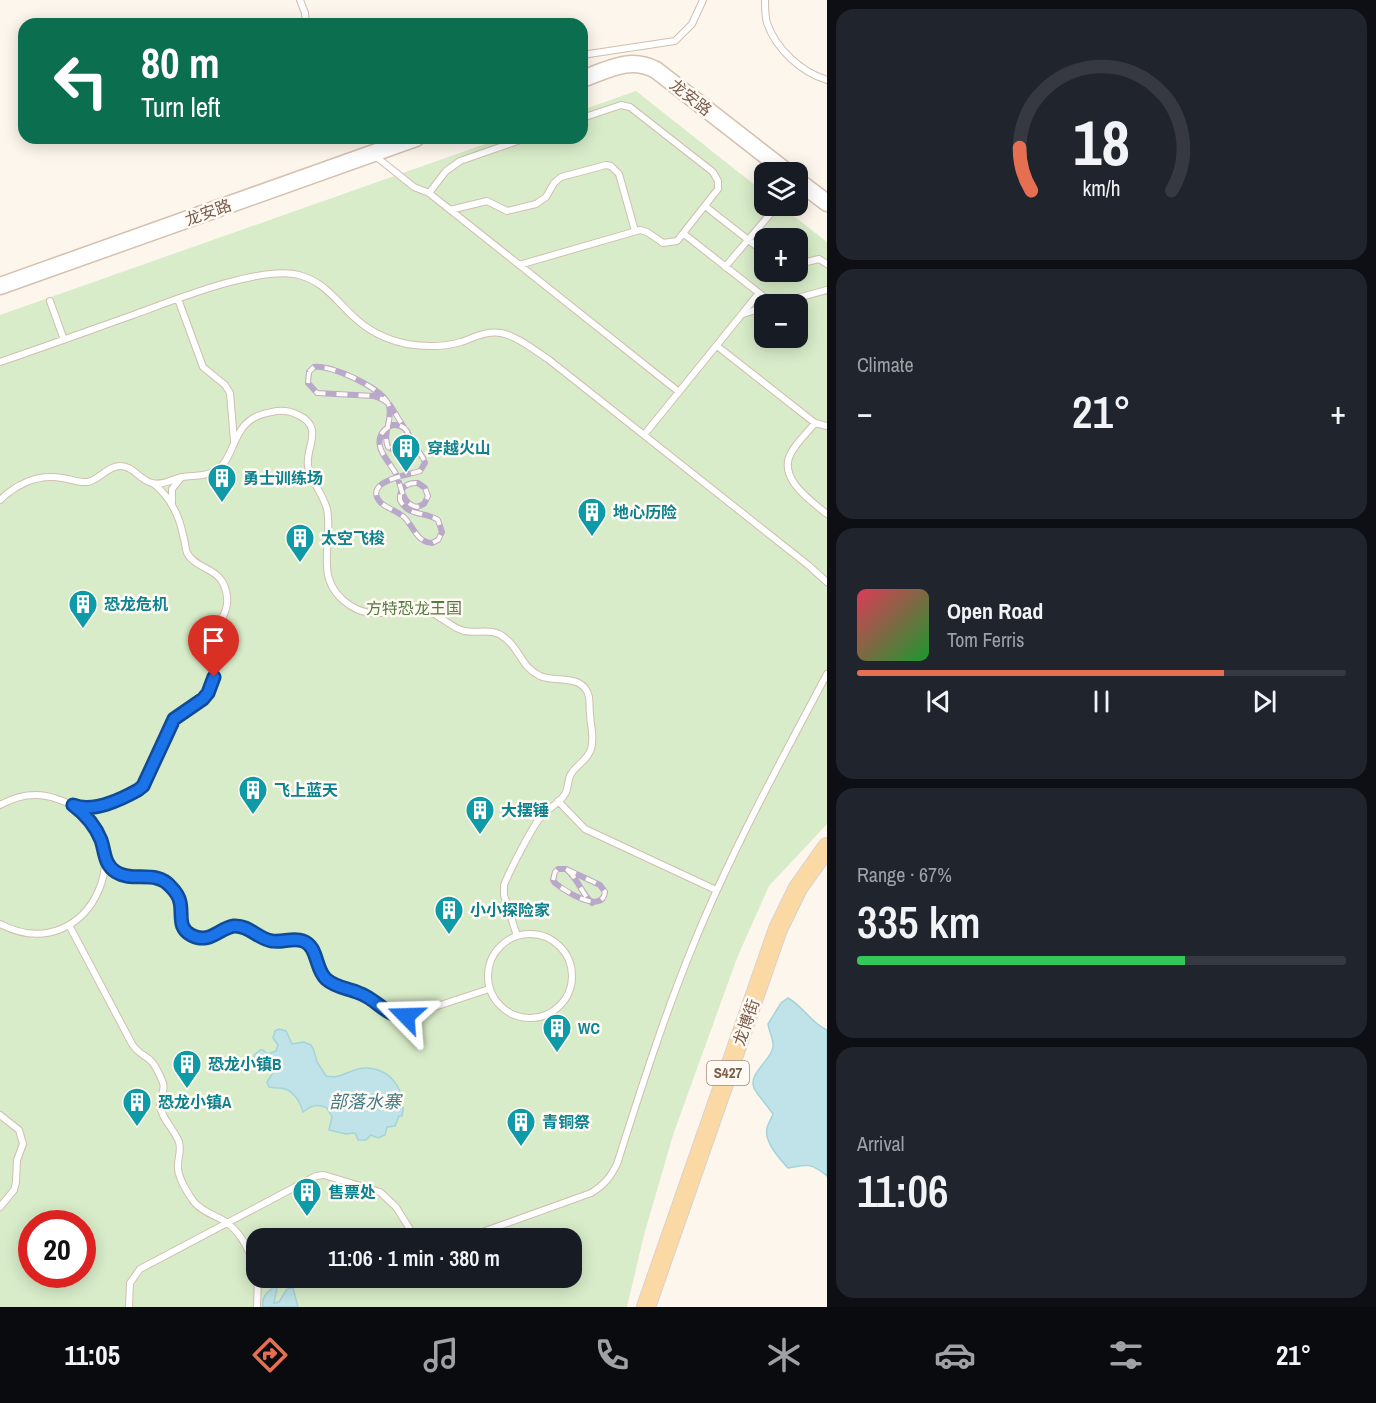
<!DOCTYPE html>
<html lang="en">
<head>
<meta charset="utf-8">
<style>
	:root { --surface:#171b24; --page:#20242c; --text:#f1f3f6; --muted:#9ea1a6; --line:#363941; --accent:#e76f51 }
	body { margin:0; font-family:"Archivo Narrow","Noto Sans SC",sans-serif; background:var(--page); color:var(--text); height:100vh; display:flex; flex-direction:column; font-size:22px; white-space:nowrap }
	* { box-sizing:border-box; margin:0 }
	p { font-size:20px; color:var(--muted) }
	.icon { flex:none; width:33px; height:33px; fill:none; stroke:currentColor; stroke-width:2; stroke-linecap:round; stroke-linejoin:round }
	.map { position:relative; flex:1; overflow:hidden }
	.side { display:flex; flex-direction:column; gap:9px; padding:9px; background:#0d0f14; width:549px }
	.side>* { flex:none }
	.guide { position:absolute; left:18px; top:18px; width:570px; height:126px; border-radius:18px; box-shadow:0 3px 15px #0003; background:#0b6e4f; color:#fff; overflow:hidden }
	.buttons { position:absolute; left:754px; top:162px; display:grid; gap:12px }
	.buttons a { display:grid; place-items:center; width:54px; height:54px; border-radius:12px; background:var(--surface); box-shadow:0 3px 15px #0003; font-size:30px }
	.speed { position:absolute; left:18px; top:1210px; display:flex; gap:12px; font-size:30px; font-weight:700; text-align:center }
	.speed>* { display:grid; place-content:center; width:78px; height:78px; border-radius:50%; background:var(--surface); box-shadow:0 3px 15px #0003; line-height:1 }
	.speed .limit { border:9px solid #d22; background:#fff; color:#111 }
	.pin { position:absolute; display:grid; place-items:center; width:51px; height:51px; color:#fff; margin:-62px -26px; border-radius:50% 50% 50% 0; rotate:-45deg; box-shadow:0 0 6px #0007 }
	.pin .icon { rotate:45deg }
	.me { position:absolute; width:66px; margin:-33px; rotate:292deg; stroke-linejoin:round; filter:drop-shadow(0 0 4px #0008) }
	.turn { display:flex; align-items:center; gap:21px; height:126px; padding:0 24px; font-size:27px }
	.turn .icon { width:78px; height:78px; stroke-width:2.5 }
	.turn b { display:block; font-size:42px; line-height:51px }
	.big { font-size:45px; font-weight:600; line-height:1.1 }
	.side .widget { flex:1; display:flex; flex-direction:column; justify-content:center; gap:9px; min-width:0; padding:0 21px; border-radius:18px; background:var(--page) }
	.side .dial { align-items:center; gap:0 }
	.dial svg { height:156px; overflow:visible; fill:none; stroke:var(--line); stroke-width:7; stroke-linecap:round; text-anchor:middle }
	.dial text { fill:var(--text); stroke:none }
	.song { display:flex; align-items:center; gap:18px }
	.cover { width:72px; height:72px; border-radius:9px; background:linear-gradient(135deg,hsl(350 70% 55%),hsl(130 70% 35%)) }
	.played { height:6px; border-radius:3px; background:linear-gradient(90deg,var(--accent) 75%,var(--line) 75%) }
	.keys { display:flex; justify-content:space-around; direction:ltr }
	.heat { display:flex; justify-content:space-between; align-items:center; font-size:33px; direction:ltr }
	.charge { height:9px; border-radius:4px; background:linear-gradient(90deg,#34c759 67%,var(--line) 0) }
	.trip { position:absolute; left:246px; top:1228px; width:336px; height:60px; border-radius:18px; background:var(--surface); box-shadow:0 3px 15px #0003; font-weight:600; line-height:60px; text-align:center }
	.menu { display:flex; height:96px; justify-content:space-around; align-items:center; background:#090b0e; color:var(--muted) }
	.menu .icon { width:42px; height:42px }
	.menu .current { color:var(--accent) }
	.menu b { font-size:27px; color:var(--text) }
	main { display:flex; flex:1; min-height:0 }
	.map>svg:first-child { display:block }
	.green { fill:#d8ecc9; fill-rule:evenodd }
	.water { fill:#bfe3e8; stroke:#a5d3da; stroke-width:1.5 }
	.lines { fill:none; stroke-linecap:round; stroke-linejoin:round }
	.service-casing { stroke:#d1beb0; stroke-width:8 }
	.secondary-casing { stroke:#d6c0b0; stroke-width:19 }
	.primary-casing { stroke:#dad1cd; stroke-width:20 }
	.service { stroke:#fff; stroke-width:6 }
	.secondary { stroke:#fff; stroke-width:16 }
	.primary { stroke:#fbd9a5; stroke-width:18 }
	.rail-casing { stroke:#b9a8c9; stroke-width:6 }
	.rail { stroke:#fffaf3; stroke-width:4; stroke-dasharray:11; stroke-linecap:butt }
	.route-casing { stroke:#114b97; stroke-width:15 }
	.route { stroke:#1a73e8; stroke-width:10 }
	.labels { text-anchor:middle; stroke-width:5; stroke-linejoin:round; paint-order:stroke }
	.shield { fill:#fffaf3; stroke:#a28b7f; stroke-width:1.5 }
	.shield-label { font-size:15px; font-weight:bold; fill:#7a5c4d }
	.street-label { font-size:16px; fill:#7a5c4d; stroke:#fffaf3 }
	.culture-label { font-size:16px; font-weight:bold; fill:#0d838f; stroke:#fffaf3; text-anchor:start }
	.park-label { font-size:16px; fill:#537a41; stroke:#fffaf3 }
	.water-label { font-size:18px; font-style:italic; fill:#437c86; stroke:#fffaf3 }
</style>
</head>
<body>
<main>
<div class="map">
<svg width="827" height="1307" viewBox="0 0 827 1307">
	<rect width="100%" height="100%" fill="#fdf6ec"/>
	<!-- green -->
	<path class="green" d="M636,91L765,193V206H781L827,242V824L769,886L737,958L673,1135L644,1235L627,1307H0V315L502,138H582V110ZM765,238H798V272H765ZM765,304H798V338H765ZM32,1224H82V1275H32ZM256,1239H572V1278H256Z"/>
	<!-- water -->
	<path class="water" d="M788,998C803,1006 811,1023 827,1030V1176C812,1163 806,1164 788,1168C779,1158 764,1142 767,1128C768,1123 772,1118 773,1114C769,1108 756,1093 754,1088C748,1073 771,1061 773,1047C774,1040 769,1032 768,1024L781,1003Z
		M279,1029L286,1031L292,1044L304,1042L311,1045L314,1051L317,1062L326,1076C339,1079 346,1072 358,1069C387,1063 408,1089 402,1116H399L395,1126L387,1127L385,1135L378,1138L371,1135L366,1140H358L356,1134L353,1133L346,1134L329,1130L332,1117L327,1108C317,1103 311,1106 303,1112C300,1101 292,1088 279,1088C276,1088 273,1088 269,1087L267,1082L272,1074L270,1066L265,1064L260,1066L254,1062V1055L260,1050H263L268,1054L276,1051L278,1045L273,1038L275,1031Z
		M274,1287L277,1288L274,1303L279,1302L287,1289L293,1288L298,1307H263C261,1297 267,1292 274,1287Z"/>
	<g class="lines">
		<!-- service casing -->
		<g class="service-casing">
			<path id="service" d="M300,0L305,13L306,24
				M765,0C765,8 765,16 767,23C776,49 801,72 827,80
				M582,55L675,41L692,24L703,0
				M374,155L414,187L429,193L679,392
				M429,193L446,171L460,161L526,138
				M705,206L765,253
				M450,210L487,201L507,211L536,204L546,197L554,183L561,177L606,165L611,166L619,174L635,231
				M684,234L773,304
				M798,264L819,259L827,264
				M519,265L640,230L647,232L663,243L677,241L718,189V181L713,172L630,107L621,105L582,118
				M725,267L777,206
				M178,299L203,367L225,385L230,393L234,441
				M50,301L64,340
				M775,304L827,290
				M743,314L765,307
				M717,346L815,423L827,426
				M0,362C44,347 88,331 133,315C172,301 260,265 299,275C325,282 336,301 355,318C370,332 388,340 407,344C425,347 444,347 461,342C475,337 486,331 501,333C517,336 534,350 548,359L808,565L827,582
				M815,423C807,433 797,442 791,453C777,478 811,501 827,514
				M644,435L759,293
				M0,500C17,484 38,474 62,478C71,479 79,483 88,482C100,479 108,466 120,466C134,466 139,480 152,483C163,486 172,479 182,477C189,476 196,476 203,475C243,469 222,419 272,412C280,410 290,411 298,415C325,427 305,448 308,466C311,481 323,494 327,509C334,544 311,581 351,606C378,623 397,604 423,609C439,613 449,627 464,631C479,634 492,627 505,638C520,649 520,666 540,676C556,683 584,673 589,697C590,702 589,708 590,713C590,725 595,737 591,749C587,761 577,764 571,774C567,780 569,788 565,794C560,803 549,808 542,815C532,827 510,870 504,885V895L517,936
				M172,502V489L180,479
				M558,801L585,829L716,890
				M0,805C18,795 38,792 57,799C151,828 93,972 0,924
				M73,805C93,813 120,800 138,790L143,786C150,772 158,758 164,744C167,736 169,726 174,719C184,707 201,706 209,690C219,671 210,663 212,646C215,621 235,612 224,585C217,568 195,568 187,553C185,547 185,541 183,535C179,515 170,497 154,484
				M105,857C121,891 144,865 166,881C188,897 173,917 190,934C217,944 217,927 235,926C249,925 257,938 270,941C281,943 292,938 303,940C318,949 314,969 327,980C336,988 347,988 357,992C375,998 386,1018 407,1016L489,989
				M69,925L132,1044C137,1052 142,1054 149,1059C155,1064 160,1075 163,1083C166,1091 159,1097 160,1105C161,1118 174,1129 179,1142C182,1151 177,1159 178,1169C179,1179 188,1194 194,1202C202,1211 211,1214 221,1219C240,1229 250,1251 256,1270
				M488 976a42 42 0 1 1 84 0a42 42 0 1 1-84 0Z
				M0,1115L19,1130L23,1144L17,1160L16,1182L14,1190L0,1207
				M463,1239L591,1193C604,1185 610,1178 617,1164C640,1092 663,1019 692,948C730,854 779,764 827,674
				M129,1307L130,1283L140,1269L316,1176L324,1175L380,1192L396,1207L416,1239
				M257,1307L258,1278"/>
		</g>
		<!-- secondary casing -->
		<g class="secondary-casing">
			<path id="secondary" d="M582,79C608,70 629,56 656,70L787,172
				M798,181L827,203
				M0,286L416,138"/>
		</g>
		<!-- primary casing -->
		<g class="primary-casing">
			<path id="primary" d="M646,1307L778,929L798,888L827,847"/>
		</g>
		<!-- service -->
		<use href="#service" class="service"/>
		<!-- secondary -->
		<use href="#secondary" class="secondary"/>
		<!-- primary -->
		<use href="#primary" class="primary"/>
		<!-- rail casing -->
		<g class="rail-casing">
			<path id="rail" d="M309,372L308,383L317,393L374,396C381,398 385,400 390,405L423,458L425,463L420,471C409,475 361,481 381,503C388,509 398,511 405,518C414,528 417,542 432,543L438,540L442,532L438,520C425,511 408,517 400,500C399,488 407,482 418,483L425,488L428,496L424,504L417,507C401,504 402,486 396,474C390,462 373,448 382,433C385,429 389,426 393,425C412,423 417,452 395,451L388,447C382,433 393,420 389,406C385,389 330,364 314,367L309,372
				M566,869L600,885L605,892C602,915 565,891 555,883L553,880L555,872L558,869H566C578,878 581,893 592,903"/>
		</g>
		<!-- rail -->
		<use href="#rail" class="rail"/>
	</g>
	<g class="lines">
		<!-- route casing -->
		<g class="route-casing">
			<path id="route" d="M214,677L208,693L203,699L174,719L143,786L138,790C120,800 93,813 73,805C85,814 95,825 101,840C105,851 104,865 116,872C133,883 156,869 171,887C175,891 179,897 180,902C183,915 177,927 191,935C210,945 219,928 234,926C249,925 258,939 272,941C282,943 293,937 303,941C318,946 315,969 326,979C336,988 348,988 359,993C377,999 387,1018 406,1016"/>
		</g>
		<!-- route -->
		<use href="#route" class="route"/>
	</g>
	<!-- icons -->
	<defs>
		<g id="building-pin" transform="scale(1.5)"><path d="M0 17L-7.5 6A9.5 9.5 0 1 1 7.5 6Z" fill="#0f9aa8" stroke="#fffaf3"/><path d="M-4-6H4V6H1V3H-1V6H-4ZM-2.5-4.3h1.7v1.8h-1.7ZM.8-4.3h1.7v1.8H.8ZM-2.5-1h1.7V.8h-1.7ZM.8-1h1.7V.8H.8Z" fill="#fff"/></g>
	</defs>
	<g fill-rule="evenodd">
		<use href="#building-pin" x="406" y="448"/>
		<use href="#building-pin" x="222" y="478"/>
		<use href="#building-pin" x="592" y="512"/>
		<use href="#building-pin" x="300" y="538"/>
		<use href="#building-pin" x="83" y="604"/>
		<use href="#building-pin" x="253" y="790"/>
		<use href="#building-pin" x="480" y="810"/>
		<use href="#building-pin" x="449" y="910"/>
		<use href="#building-pin" x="557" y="1028"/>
		<use href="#building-pin" x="187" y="1064"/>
		<use href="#building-pin" x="137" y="1102"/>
		<use href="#building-pin" x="521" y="1122"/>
		<use href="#building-pin" x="307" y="1192"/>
	</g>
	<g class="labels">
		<!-- shield labels -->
		<rect class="shield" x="707" y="1061" width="42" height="24" rx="4.5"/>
		<g class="shield-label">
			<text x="728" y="1078">S427</text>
		</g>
		<!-- street labels -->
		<g class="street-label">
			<text transform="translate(691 97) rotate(38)" y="6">龙安路</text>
			<text transform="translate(208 212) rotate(-20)" y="6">龙安路</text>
			<text transform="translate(746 1022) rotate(-71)" y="6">龙博街</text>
		</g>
		<!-- culture labels -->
		<g class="culture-label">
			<text x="427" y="454">穿越火山</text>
			<text x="243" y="484">勇士训练场</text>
			<text x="613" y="518">地心历险</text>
			<text x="321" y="544">太空飞梭</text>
			<text x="104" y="610">恐龙危机</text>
			<text x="274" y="796">飞上蓝天</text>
			<text x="501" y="816">大摆锤</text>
			<text x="470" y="916">小小探险家</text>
			<text x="578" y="1034">WC</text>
			<text x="208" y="1070">恐龙小镇B</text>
			<text x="158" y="1108">恐龙小镇A</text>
			<text x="542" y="1128">青铜祭</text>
			<text x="328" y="1198">售票处</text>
		</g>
		<!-- park labels -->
		<g class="park-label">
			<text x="414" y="614">方特恐龙王国</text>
		</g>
		<!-- water labels -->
		<g class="water-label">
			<text x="365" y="1108">部落水寨</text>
		</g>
	</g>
</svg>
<div class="buttons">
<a><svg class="icon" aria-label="layers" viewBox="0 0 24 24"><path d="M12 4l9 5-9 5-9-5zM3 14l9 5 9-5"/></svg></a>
<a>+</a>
<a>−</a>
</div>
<div class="speed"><div class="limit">20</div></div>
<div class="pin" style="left:214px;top:677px;background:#d93025"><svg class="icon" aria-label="arrive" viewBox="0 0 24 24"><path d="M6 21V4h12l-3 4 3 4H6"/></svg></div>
<svg class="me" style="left:406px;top:1016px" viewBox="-20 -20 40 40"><path d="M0-17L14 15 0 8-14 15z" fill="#1a73e8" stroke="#fff" stroke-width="4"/></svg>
<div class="trip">11:06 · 1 min · 380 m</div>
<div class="guide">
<div class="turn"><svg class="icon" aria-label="left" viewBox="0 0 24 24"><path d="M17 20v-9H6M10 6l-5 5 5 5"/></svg><div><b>80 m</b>Turn left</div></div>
</div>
</div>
<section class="side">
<div class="widget dial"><svg viewBox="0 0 100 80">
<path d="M14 69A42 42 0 1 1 86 69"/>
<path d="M14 69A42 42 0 0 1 8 47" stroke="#e76f51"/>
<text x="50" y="56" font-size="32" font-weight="700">18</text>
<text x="50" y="72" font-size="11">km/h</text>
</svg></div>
<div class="widget"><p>Climate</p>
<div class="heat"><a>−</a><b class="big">21°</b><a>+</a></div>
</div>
<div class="widget">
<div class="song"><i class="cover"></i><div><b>Open Road</b><p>Tom Ferris</p></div></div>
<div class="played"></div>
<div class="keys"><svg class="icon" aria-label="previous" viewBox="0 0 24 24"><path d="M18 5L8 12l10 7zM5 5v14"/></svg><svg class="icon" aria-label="pause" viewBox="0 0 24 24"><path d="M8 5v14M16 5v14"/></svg><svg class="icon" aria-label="next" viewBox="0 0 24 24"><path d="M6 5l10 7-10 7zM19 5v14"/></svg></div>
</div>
<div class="widget"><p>Range · 67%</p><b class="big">335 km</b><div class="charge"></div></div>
<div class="widget"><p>Arrival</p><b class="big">11:06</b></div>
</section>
</main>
<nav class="menu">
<b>11:05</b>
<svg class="icon current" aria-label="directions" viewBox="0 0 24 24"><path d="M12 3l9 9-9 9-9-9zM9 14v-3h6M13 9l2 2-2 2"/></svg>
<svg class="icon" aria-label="music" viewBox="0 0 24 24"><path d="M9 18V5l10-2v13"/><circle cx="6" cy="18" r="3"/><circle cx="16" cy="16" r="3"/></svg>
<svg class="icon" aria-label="phone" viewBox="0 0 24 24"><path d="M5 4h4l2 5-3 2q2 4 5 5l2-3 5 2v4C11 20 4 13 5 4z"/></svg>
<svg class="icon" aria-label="climate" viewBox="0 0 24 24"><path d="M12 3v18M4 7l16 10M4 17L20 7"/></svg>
<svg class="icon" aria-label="car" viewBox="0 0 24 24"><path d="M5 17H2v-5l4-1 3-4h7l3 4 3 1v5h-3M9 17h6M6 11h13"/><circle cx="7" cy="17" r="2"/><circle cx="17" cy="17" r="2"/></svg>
<svg class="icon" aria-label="filters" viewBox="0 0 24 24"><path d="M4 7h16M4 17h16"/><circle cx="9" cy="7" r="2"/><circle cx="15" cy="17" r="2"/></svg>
<b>21°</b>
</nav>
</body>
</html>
